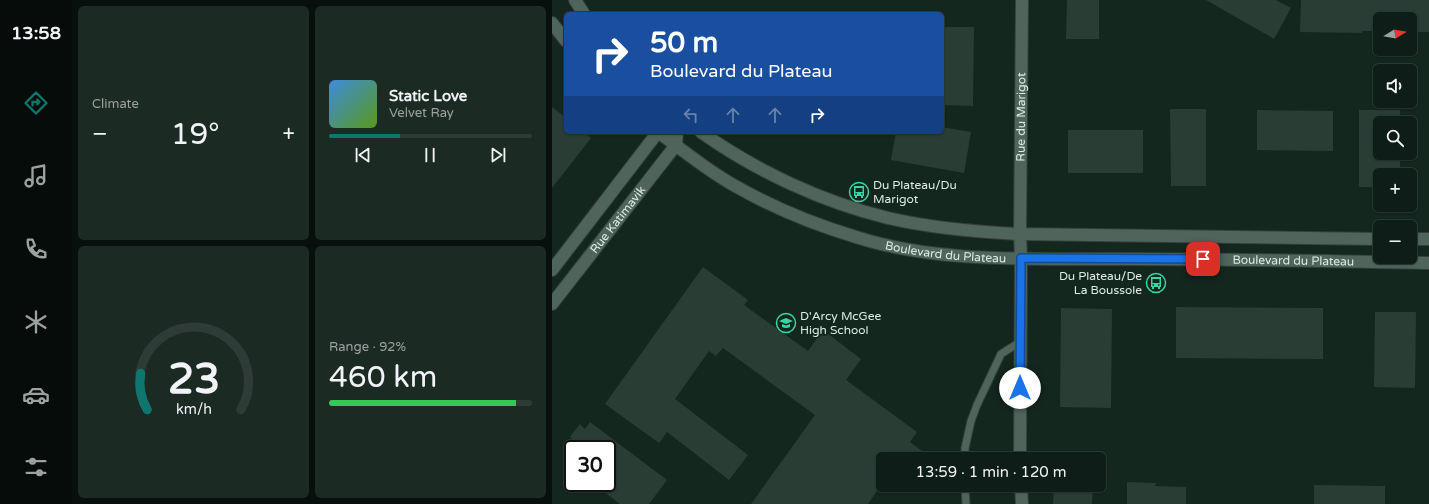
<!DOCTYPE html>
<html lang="en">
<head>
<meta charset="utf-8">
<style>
	:root { --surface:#0e1d17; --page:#1c2a24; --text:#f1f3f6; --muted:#9ba2a1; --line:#2e3b36; --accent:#0f766e }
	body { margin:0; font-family:"Varela Round",sans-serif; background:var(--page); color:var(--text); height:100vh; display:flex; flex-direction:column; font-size:15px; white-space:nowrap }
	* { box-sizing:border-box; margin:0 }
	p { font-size:13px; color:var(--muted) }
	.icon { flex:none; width:22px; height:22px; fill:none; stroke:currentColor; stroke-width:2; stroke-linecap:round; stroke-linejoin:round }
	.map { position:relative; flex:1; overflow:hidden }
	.side { display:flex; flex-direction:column; gap:6px; padding:6px; background:#08100d; width:480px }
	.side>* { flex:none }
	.banner { position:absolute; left:12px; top:12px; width:380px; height:122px; border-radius:6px; box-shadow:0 1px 3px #0004,0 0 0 1px var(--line); background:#1a4fa0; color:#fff; overflow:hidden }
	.needle { width:26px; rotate:79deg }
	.tools { position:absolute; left:821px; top:12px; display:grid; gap:8px }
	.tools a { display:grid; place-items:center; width:44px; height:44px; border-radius:6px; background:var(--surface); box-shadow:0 1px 3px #0004,0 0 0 1px var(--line); font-size:20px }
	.speed { position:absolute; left:12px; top:440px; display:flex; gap:8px; font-size:20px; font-weight:700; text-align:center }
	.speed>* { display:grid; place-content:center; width:52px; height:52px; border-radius:50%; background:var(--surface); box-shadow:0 1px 3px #0004,0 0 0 1px var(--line); line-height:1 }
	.speed .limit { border:2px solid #111; border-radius:6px; background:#fff; color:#111 }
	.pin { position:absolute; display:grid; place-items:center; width:34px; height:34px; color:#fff; margin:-17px; border-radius:8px; box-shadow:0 2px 6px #0006 }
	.me { position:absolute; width:44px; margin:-22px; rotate:0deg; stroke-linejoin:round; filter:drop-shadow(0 0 3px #0008) }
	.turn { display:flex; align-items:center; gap:14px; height:84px; padding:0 20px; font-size:18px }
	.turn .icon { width:52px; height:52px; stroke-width:2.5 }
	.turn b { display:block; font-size:28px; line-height:34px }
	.lanes { display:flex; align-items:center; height:38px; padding:0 20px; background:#0003; justify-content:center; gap:20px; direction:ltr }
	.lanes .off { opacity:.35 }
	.big { font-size:30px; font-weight:600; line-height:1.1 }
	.side .tile { flex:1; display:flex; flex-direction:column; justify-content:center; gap:6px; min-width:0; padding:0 14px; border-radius:6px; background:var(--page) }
	.side .dial { align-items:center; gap:0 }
	.dial svg { height:104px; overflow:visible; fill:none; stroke:var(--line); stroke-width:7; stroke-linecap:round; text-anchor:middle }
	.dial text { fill:var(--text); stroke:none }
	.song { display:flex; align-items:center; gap:12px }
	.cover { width:48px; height:48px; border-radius:6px; background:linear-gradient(135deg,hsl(210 70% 55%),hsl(90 70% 35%)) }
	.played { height:4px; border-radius:2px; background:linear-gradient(90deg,var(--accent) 35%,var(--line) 35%) }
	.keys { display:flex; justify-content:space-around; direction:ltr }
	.heat { display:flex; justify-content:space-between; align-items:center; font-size:22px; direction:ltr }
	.charge { height:6px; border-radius:3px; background:linear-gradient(90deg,#34c759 92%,var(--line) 0) }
	.side .tiles { flex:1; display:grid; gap:6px; grid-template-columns:repeat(2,1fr) }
	.trip { position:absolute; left:324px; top:452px; width:230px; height:40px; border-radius:6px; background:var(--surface); box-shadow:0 1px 3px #0004,0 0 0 1px var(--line); font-weight:600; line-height:40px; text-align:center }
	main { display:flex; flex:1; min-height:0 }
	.tab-bar { display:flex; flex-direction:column; width:72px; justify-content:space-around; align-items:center; background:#060c09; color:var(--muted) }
	.tab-bar .icon { width:28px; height:28px }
	.tab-bar .current { color:var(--accent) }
	.tab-bar b { font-size:18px; color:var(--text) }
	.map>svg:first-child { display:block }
	.building { fill:#293d35 }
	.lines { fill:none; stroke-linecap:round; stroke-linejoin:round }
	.lane-casing { stroke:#324039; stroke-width:9 }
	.street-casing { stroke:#324039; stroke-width:14 }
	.secondary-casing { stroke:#324039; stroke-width:14 }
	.lane { stroke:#4f645b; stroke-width:7 }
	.street { stroke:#4f645b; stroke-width:12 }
	.secondary { stroke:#4f645b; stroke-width:12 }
	.route-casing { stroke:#114b97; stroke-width:10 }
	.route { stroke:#1a73e8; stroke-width:7 }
	.labels { text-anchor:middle; stroke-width:4; stroke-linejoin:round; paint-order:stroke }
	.street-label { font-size:12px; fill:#deeae4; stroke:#13271f }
	.poi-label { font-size:12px; fill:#deeae4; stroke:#13271f; text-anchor:start }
</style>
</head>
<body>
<main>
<nav class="tab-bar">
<b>13:58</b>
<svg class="icon current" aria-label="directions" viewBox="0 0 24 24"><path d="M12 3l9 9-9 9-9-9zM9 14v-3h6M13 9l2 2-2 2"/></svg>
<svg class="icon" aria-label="music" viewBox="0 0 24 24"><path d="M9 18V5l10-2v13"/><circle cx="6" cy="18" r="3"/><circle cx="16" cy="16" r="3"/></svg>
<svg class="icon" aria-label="phone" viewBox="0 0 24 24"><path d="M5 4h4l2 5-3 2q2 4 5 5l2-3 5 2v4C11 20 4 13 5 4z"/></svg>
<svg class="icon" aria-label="climate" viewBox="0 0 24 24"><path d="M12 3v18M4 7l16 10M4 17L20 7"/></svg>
<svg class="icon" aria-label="car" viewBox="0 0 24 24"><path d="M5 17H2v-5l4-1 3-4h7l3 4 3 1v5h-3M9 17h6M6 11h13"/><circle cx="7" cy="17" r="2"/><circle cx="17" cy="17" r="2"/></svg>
<svg class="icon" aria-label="filters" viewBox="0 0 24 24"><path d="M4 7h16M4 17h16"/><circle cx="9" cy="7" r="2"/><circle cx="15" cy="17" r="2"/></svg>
</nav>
<section class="side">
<div class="tiles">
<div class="tile"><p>Climate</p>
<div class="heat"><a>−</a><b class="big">19°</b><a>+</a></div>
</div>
<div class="tile">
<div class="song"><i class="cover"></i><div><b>Static Love</b><p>Velvet Ray</p></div></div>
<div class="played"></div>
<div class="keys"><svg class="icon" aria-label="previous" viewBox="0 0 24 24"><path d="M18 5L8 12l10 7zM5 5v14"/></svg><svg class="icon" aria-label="pause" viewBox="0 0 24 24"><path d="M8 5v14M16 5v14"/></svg><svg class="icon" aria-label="next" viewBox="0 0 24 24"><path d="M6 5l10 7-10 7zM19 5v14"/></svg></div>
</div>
<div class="tile dial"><svg viewBox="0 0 100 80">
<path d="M14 69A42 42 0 1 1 86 69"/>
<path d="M14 69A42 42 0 0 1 9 41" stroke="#0f766e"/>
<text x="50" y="56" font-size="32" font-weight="700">23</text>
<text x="50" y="72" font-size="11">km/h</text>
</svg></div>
<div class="tile"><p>Range · 92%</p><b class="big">460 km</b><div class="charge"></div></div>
</div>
</section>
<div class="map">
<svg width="877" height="504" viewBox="0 0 877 504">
	<rect width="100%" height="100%" fill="#13271f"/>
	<!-- building -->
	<path class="building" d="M515,0H547V39H514Z
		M654,0H724L739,8L722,39Z
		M749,0H877V32H858V19H828V31H810V33L748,32Z
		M390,27H422L421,106L390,105Z
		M0,107L14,118V132H32L39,138L0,188Z
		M618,109H654V186H619Z
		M705,110L781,111V151L705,150Z
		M807,110H848V123H828V153H848V175H828V187H807Z
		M390,127L419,132L412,173L339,160L344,132H390Z
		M516,130H591V173H516Z
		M151,267L196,300L192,305L256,351L271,330L309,359L294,380L365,432L358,442L370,451L364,459H331V482L316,504H199L263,415L171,348L164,356L157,351L123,399L196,455L177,480L115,432L107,443L53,404Z
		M624,307L771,308V359L624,358Z
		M509,308L560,309L559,408L508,407Z
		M823,312H864L863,388L822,387Z
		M38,422L115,480L97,504H68L41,483H55V449H19L24,442L18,437L28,424L33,429Z
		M575,482L604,483L603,486L634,487V504H575Z
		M502,485H541L540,504H501Z
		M762,485L833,486V504H762Z"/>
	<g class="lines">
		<!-- lane casing -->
		<g class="lane-casing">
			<path id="lane" d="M413,459V448L419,421L425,405L449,354L468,342
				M413,485L414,504"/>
		</g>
		<!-- street casing -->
		<g class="street-casing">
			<g id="street">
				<path id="s1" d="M468,234L470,0"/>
				<path d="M0,270L106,132"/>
				<path id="s2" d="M0,304L124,145L125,132"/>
				<path d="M468,459L469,258"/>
				<path d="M469,485L470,504"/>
			</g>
		</g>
		<!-- secondary casing -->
		<g class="secondary-casing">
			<g id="secondary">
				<path d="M23,0L32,14"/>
				<path d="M0,23L14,41"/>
				<path id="s3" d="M106,132C132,151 157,172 185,187C222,208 264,225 304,237C388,264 484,258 571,259C673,259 775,261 877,263"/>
				<path d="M149,132C204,171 270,202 336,218C379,228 424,232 468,234L828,239"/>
				<path d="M468,234L469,258"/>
				<path d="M858,239H877"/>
			</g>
		</g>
		<!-- lane -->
		<use href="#lane" class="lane"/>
		<!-- street -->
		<use href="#street" class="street"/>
		<!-- secondary -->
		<use href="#secondary" class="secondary"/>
	</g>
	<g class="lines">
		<!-- route casing -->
		<g class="route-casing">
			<path id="route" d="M468,388L469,258L651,259"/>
		</g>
		<!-- route -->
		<use href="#route" class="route"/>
	</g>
	<!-- icons -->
	<defs>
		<g id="bus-ring" transform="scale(1)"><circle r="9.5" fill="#13271f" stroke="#3bd4a4" stroke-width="1.5"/><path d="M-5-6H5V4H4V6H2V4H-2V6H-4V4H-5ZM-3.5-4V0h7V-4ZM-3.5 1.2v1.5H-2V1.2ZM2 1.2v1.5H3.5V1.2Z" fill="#3bd4a4"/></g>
		<g id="school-ring" transform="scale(1)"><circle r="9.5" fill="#13271f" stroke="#3bd4a4" stroke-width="1.5"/><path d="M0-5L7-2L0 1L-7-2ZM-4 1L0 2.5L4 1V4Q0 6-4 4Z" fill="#3bd4a4"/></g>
	</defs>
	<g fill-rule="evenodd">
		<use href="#bus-ring" x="307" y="192"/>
		<use href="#bus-ring" x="604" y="283"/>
		<use href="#school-ring" x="234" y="323"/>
	</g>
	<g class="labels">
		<!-- street labels -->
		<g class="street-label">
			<text dy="4" stroke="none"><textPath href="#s1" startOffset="117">Rue du Marigot</textPath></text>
			<text dy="4" stroke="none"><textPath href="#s2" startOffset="107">Rue Katimavik</textPath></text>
			<text dy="4" stroke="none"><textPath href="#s3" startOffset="317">Boulevard du Plateau</textPath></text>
			<text dy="4" stroke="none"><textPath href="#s3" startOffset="665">Boulevard du Plateau</textPath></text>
		</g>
		<!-- poi labels -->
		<g class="poi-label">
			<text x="321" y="189">Du Plateau/Du<tspan x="321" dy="14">Marigot</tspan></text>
			<text x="590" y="280" text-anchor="end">Du Plateau/De<tspan x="590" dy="14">La Boussole</tspan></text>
			<text x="248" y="320">D'Arcy McGee<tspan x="248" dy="14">High School</tspan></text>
		</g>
	</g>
</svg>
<div class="tools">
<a><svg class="needle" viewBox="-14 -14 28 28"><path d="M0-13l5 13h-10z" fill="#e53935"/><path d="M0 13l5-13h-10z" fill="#9ba2a1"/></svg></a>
<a><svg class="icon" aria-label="sound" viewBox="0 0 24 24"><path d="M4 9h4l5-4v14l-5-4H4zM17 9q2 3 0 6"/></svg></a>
<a><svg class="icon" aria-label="search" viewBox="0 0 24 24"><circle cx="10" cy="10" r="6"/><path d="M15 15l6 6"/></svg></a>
<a>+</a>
<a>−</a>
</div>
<div class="speed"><div class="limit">30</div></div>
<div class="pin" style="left:651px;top:259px;background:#d93025"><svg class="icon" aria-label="arrive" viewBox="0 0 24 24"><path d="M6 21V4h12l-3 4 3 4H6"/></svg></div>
<svg class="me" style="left:468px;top:388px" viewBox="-20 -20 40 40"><circle r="19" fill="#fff"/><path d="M0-13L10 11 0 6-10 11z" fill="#1a73e8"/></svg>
<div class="trip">13:59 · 1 min · 120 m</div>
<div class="banner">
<div class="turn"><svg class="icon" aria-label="right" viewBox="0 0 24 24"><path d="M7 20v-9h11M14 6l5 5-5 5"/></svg><div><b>50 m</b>Boulevard du Plateau</div></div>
<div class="lanes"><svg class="icon off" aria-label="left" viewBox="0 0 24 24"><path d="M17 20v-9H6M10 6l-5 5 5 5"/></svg><svg class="icon off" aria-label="ahead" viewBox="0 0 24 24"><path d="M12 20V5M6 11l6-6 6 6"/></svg><svg class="icon off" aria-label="ahead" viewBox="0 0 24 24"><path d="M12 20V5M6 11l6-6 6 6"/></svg><svg class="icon" aria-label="right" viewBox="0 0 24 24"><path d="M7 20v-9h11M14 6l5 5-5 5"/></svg></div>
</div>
</div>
</main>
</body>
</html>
